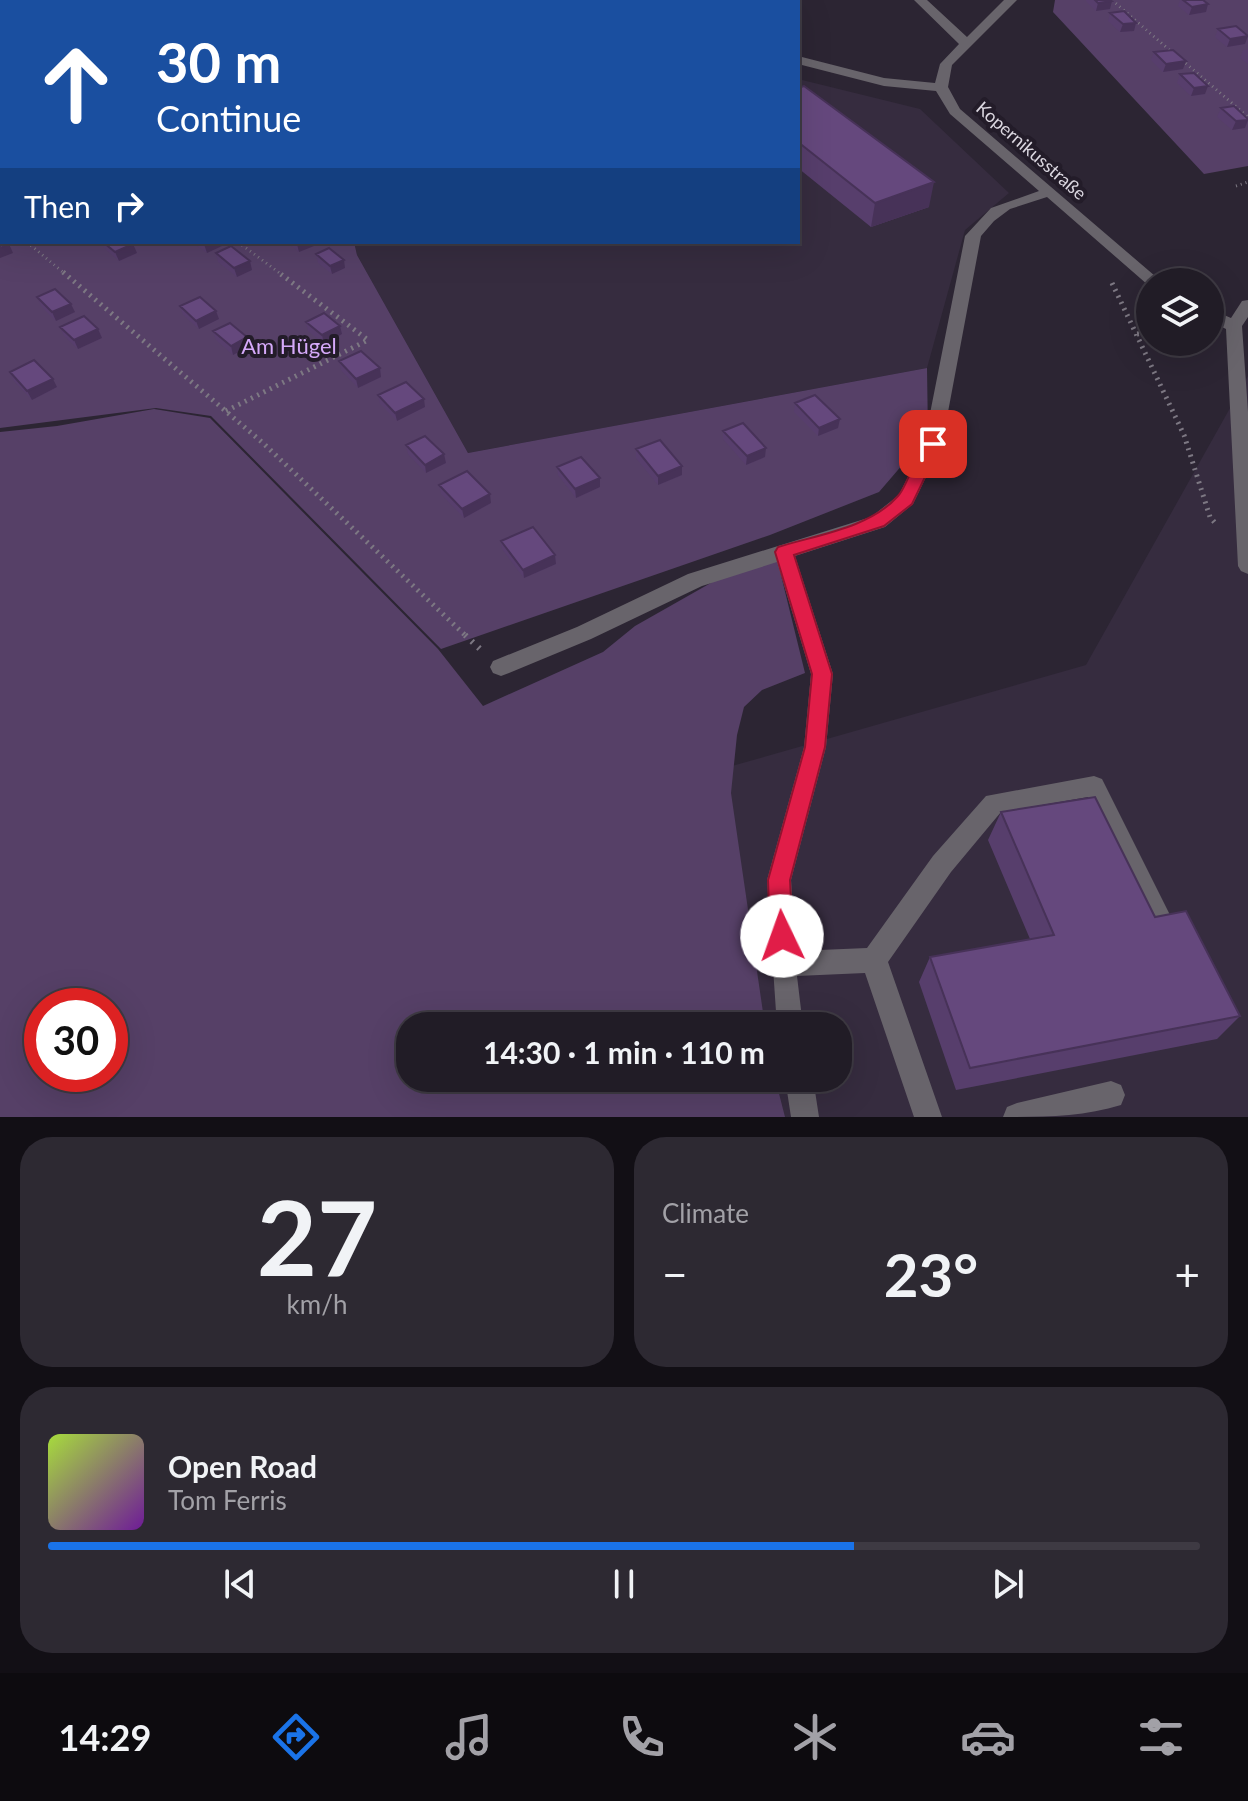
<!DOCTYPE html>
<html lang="en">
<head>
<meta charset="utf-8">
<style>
	:root { --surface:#211c26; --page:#2d2932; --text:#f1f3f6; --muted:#a2a1a7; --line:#3e3a43; --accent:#1a73e8 }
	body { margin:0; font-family:Lato,sans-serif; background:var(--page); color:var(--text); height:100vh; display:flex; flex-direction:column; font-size:30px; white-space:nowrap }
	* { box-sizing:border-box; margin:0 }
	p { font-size:26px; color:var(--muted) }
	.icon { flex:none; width:44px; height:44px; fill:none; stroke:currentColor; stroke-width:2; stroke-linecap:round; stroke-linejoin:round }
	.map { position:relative; height:1117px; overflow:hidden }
	.side { display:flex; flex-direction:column; gap:20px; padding:20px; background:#120f15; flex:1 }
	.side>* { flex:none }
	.guide { position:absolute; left:0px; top:0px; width:800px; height:244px; box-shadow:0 8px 32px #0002,0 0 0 2px var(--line); background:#1a4fa0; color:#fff; overflow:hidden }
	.tools { position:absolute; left:1136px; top:268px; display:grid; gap:16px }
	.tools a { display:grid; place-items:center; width:88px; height:88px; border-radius:50%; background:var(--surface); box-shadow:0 8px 32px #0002,0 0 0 2px var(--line); font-size:40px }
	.speed { position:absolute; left:24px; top:988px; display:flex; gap:16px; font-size:40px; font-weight:700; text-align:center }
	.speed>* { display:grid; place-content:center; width:104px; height:104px; border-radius:50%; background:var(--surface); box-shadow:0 8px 32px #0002,0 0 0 2px var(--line); line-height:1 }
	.speed .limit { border:12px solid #d22; background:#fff; color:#111 }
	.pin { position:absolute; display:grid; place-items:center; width:68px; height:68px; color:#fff; margin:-34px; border-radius:16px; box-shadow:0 4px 12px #0006 }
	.me { position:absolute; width:88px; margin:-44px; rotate:357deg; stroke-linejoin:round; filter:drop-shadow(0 0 6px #0008) }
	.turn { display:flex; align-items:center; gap:28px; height:168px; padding:0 24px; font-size:36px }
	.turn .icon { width:104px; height:104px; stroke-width:2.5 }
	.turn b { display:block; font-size:56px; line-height:68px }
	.then { display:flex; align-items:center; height:76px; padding:0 24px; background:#0003; gap:16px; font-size:30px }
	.big { font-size:60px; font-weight:700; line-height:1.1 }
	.side .widget { flex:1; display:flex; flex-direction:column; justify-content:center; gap:12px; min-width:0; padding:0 28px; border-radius:32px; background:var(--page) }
	.side .dial { align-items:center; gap:0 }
	.dial b { font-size:104px; line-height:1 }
	.song { display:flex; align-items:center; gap:24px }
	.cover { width:96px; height:96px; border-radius:12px; background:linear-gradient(135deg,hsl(80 70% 55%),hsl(280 70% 35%)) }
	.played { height:8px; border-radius:4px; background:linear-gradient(90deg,var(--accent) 70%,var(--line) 70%) }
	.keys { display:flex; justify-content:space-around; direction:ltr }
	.heat { display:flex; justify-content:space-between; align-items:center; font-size:44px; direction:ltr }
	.side .tiles { flex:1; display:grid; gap:20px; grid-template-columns:1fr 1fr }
	.widget:last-child { grid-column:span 2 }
	.trip { position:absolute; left:396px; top:1012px; width:456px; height:80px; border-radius:32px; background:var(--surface); box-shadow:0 8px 32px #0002,0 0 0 2px var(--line); font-weight:700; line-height:80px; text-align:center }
	.menu { display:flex; height:128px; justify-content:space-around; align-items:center; background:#0d0b0f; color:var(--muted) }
	.menu .icon { width:56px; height:56px }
	.menu .selected { color:var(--accent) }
	.menu b { font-size:36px; color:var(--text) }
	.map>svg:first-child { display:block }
	.built { fill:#362c3f }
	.green { fill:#564067; fill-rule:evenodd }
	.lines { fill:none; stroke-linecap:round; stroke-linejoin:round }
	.path-far2 { stroke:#7d7883; stroke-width:3; stroke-dasharray:1 4; stroke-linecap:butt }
	.path-far1 { stroke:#7d7883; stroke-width:5; stroke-dasharray:2 5; stroke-linecap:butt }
	.path { stroke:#7d7883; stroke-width:6; stroke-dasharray:2 7; stroke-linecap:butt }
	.minor { fill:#68646b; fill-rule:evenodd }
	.wall { fill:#573e6c }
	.shaded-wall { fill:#473258 }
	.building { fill:#65487d; stroke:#473258; stroke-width:2 }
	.route { fill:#e11d48; stroke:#92132f; stroke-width:2 }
	.labels { text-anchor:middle; stroke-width:8; stroke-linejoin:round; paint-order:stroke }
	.far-street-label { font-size:18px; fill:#dbd7e0; stroke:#231c29 }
	.park-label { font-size:22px; fill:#d5a9f9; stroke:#231c29 }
</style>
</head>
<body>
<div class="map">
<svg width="1248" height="1117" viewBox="0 0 1248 1117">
	<rect width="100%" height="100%" fill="#2c2533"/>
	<!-- built -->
	<path class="built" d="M798,79L920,109L1009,193L965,230L927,368L468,453L357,255L354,242H798Z
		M1248,376V1117H737L726,1078H838V1026H712L648,790L1086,665Z"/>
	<!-- green -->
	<path class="green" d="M1055,0H1248V166L1204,174L1053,12Z
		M0,60L2,242H354L357,255L468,453L927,368L928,435L879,492L770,535L441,649L211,416L156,408L0,428Z
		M154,409L210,418L438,649L483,706L603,652L635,626L739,567L777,559L805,673L762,690L744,707L737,735L731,793L765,1026H410V1078H775L785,1117H0V432L57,426ZM42,1006H110V1074H42Z"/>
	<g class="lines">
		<!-- path-far2 -->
		<path class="path-far2" d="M1112,0L1174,54
			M1182,60L1248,117
			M1236,186L1248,182
			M27,242L65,274
			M238,242L281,274"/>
		<!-- path-far1 -->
		<path class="path-far1" d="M63,272L263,443L467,637
			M1112,283L1184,435L1210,517L1215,523
			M1137,334L1150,333
			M226,411L368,340L278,272"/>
		<!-- path -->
		<path class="path" d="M465,635L481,650"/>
		<!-- minor -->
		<path class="minor" d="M350,0H363L364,2H351Z
			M530,0H551L529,2Z
			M621,0H634L635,2H622Z
			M661,0H675L676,2H662Z
			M914,0H927L967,37L1004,0H1017L952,65L948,87L960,109L1162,282H1150L1148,285L1047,197L1010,209L994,221L981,236L942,444L913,504L885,527L795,556L833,674L826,747L791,880L796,951L867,948L933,856L986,796L1094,776L1102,779L1173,921L1169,929L1160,933L1151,929L1088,797L1001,812L951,872L888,962L942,1117H914L865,973L797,976L803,1026H777L767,880L804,747L811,674L777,562L702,586L591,639L509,673L501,676L493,673L490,667L493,661L577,627L688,574L871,517L899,495L924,444L965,236L991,208L1039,191L950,114L936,91L884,86L798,64V56L884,78L935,83L940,64L959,44Z
			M2,48V56L0,57V49Z
			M1248,300V317L1242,326L1248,412V574L1241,571L1238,566L1226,329L1210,321V309L1231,318L1242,301Z
			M785,1078H813L819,1117H791Z
			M1111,1081L1121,1085L1125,1095L1121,1105C1083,1117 1043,1117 1003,1117L1007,1107L1017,1103Z"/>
	</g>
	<!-- wall -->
	<path class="wall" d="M1086,0H1111L1110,9L1096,11L1086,1Z
		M1180,0H1203L1208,4L1206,12L1189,15L1178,6Z
		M1110,13L1136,23L1134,31L1120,32L1108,21Z
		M1218,29L1245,44L1227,47L1215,37Z
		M1248,49V64L1240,58L1243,50Z
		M1154,52L1183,69L1163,72L1151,60Z
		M1180,74L1205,94L1191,96L1177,83Z
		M798,88L929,207L871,227L798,168Z
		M1221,108L1248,119L1245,128L1232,130L1217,117Z
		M102,242H131L137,253L119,261L104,248Z
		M192,242H223L224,245L207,253Z
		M287,242H313L314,246L299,252Z
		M216,253L250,261L252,270L237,277L218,262Z
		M316,254L345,268L332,274L318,263Z
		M37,297L75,312L56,321L41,306Z
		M180,306L216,311L219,319L199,329L183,315Z
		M306,322L340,326L342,334L324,344L308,331Z
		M60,327L98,329L102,338L78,349L64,336Z
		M213,331L250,346L233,355L216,340Z
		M339,361L380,368L381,377L358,388L341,370Z
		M10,372L57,387L32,400L14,381Z
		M378,395L425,407L397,421L380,404Z
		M795,403L838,428L818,436L794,412Z
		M723,431L765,457L746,465L723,439Z
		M406,445L444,454L446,463L426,473L408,454Z
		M636,449L682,466V475L658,485L636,458Z
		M557,467L600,478V487L576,498L558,475Z
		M439,485L491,503L464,518L441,494Z
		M501,541L555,555L556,564L524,578L502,549Z
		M1001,812L1155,917L1240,1016L1217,1039L956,1090L919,982L930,957L1030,939L988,840Z"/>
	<!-- shaded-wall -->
	<path class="shaded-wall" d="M306,0H333V2H294Z
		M1112,1L1110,9L1096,11L1098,3Z
		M1208,4L1206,12L1189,15L1192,7Z
		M1136,23L1134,31L1120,32L1123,24Z
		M1248,36L1245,44L1227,47L1230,39Z
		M1186,61L1183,69L1163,72L1166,64Z
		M1208,86L1205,94L1191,96L1194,88Z
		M1248,120L1245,128L1232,130L1236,121Z
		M934,182L929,207L871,227L875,203Z
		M209,242H223L224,245L207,253L204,244Z
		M301,242H313L314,246L299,252L297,244Z
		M9,244L13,253L0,258V248Z
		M133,244L137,253L119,261L115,252Z
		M344,260L345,268L332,274L330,266Z
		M250,261L252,270L237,277L234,268Z
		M71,304L75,312L56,321L52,312Z
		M216,311L219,319L199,329L196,321Z
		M340,326L342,334L324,344L322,335Z
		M98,329L102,338L78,349L74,340Z
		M247,337L250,346L233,355L231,346Z
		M380,368L381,377L358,388L356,379Z
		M53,379L57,387L32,400L27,391Z
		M424,399L425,407L397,421L395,413Z
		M840,419L838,428L818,436L819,428Z
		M766,448L765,457L746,465L747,456Z
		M444,454L446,463L426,473L425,465Z
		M682,466V475L658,485V476Z
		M600,478V487L576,498L575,489Z
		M490,494L491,503L464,518L462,509Z
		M555,555L556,564L524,578L523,570Z"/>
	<!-- building -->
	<path class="building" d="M198,0H306L294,2H186Z
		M1095,0H1111L1112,1L1098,3Z
		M1183,0H1203L1208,4L1192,7Z
		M0,3H2V23H0Z
		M1124,11L1136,23L1123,24L1110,13Z
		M1236,26L1248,36L1230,39L1218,29Z
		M1173,50L1186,61L1166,64L1154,52Z
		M1194,73L1208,86L1194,88L1180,74Z
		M804,86L934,182L875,203L798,142V88Z
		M1234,106L1248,119V120L1236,121L1221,108Z
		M2,158V177L0,176V159Z
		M0,236L2,238V242H7L9,244L0,248Z
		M103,242H131L133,244L115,252Z
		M231,246L250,261L234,268L216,253Z
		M329,248L344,260L330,266L316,254Z
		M55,289L71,304L52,312L37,297Z
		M200,297L216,311L196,321L180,306Z
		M324,313L340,326L322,335L306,322Z
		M84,316L98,329L74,340L60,327Z
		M230,323L247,337L231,346L213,331Z
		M361,351L380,368L356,379L339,361Z
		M34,360L53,379L27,391L10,372Z
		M406,382L424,399L395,413L378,395Z
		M815,395L840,419L819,428L795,403Z
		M743,423L766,448L747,456L723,431Z
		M425,436L444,454L425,465L406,445Z
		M660,440L682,466L658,476L636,449Z
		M581,457L600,478L575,489L557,467Z
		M467,471L490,494L462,509L439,485Z
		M533,527L555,555L523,570L501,541Z
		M1095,797L1155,917L1186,911L1240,1016L970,1068L930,957L1054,935L1001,812Z"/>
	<!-- route -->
	<path class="route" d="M933,438L941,444L912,504L884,526L794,555L832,674L825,747L790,880L793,936L790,944L782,947L774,944L770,936L768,880L805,747L812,674L775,552L778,547C816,535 870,528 898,496C910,483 917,443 933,438Z"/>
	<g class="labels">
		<!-- far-street labels -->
		<g class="far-street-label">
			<text transform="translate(1031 151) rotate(41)" y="6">Kopernikusstraße</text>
		</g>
		<!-- park labels -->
		<g class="park-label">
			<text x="289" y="354">Am Hügel</text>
		</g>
	</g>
</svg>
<div class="tools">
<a><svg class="icon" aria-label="layers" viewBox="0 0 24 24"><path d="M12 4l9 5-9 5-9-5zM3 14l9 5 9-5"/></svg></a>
</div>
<div class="speed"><div class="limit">30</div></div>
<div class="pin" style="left:933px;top:444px;background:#d93025"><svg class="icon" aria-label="arrive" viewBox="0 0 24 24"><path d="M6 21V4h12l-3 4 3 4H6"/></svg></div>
<svg class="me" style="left:782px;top:936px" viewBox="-20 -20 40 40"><circle r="19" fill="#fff"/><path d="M0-13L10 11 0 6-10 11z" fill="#e11d48"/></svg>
<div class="trip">14:30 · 1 min · 110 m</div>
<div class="guide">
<div class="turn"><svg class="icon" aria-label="ahead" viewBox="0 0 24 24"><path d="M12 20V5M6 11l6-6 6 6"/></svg><div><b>30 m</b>Continue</div></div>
<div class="then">Then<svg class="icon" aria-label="right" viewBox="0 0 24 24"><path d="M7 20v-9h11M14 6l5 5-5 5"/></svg></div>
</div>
</div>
<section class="side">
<div class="tiles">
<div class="widget dial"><b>27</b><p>km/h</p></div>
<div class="widget"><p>Climate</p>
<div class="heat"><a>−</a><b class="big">23°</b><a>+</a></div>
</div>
<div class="widget">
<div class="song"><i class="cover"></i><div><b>Open Road</b><p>Tom Ferris</p></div></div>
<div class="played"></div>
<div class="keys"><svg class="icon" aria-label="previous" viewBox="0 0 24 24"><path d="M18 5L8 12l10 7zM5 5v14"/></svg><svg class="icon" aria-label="pause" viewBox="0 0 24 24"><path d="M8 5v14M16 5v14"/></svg><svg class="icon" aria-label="next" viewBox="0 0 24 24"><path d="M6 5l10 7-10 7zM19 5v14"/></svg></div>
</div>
</div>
</section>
<nav class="menu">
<b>14:29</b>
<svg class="icon selected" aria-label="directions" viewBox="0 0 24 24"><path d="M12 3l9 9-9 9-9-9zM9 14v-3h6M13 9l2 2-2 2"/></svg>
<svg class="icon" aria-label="music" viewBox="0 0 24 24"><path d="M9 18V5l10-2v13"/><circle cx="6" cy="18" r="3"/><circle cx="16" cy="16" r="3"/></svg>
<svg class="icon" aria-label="phone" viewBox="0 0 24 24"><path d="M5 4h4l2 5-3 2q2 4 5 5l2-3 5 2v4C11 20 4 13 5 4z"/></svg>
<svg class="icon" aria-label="climate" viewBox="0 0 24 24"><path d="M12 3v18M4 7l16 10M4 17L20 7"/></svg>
<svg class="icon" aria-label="car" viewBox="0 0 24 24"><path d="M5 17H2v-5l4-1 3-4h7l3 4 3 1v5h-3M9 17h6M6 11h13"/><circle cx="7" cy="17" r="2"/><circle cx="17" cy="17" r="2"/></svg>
<svg class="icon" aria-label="filters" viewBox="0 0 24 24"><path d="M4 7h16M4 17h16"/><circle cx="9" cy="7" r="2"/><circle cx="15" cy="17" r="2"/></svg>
</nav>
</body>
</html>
